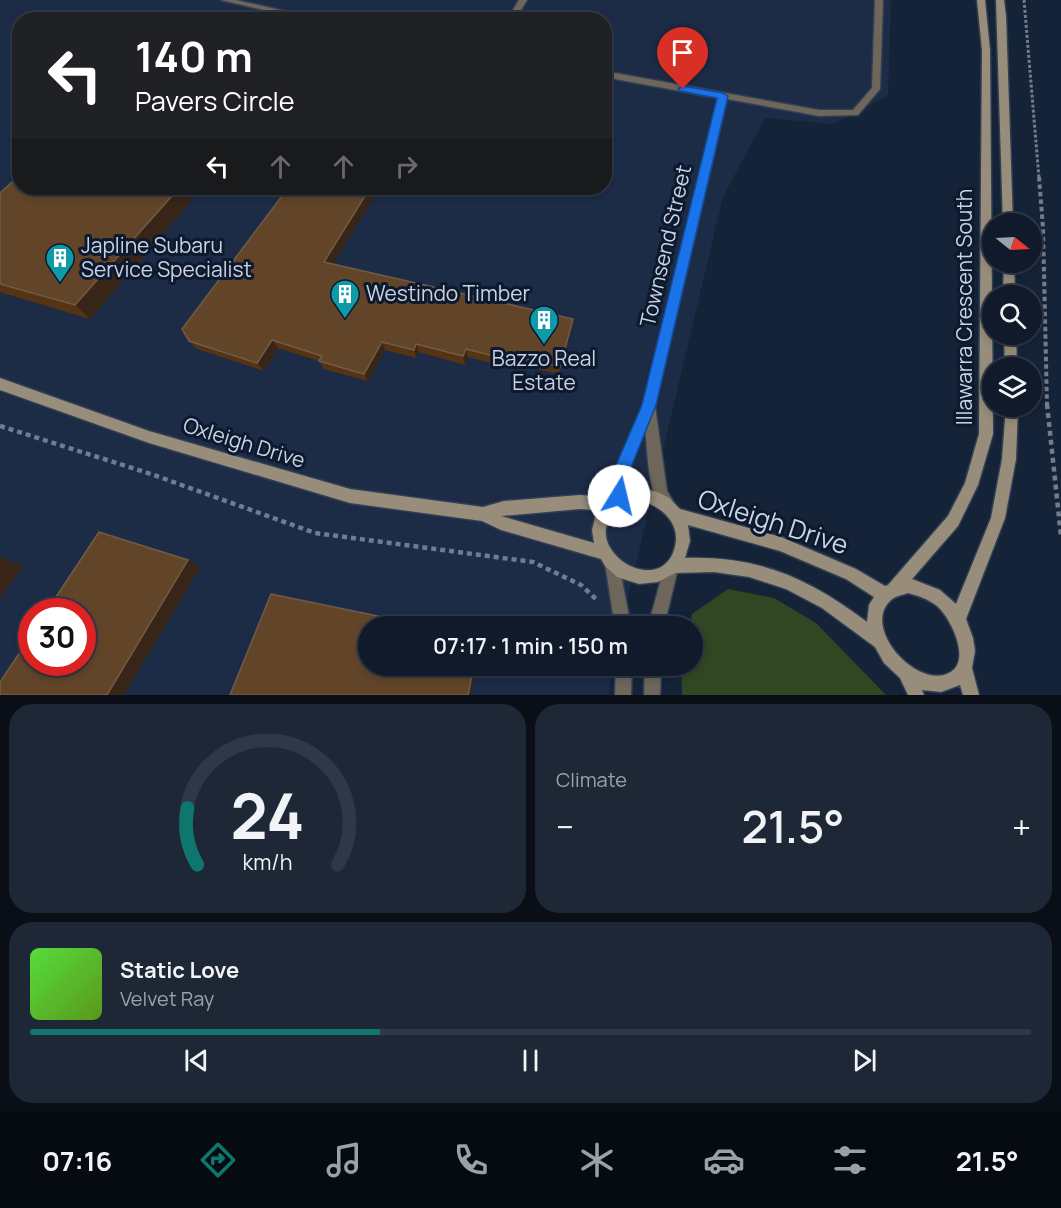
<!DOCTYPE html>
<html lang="en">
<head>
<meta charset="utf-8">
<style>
	:root { --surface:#101a2a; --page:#1e2736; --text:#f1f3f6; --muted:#9ca1a8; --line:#303847; --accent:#0f766e }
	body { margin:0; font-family:Manrope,sans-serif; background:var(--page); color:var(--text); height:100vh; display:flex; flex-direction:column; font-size:22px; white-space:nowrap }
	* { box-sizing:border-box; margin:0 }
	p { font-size:20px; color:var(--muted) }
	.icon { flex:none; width:33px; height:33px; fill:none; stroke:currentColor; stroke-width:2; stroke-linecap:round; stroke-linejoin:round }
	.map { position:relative; height:695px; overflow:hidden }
	.side { display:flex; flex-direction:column; gap:9px; padding:9px; background:#090e17; flex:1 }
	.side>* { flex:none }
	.banner { position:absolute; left:12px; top:12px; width:600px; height:183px; border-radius:24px; box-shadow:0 3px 9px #0003,0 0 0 2px var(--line); background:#202124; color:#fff; overflow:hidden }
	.needle { width:39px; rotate:108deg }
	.buttons { position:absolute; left:982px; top:213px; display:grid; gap:12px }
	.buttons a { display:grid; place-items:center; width:60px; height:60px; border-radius:50%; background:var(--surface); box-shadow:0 3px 9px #0003,0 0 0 2px var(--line); font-size:30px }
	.speed { position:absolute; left:18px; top:598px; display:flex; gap:12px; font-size:30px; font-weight:700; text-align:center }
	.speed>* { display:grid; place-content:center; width:78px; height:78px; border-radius:50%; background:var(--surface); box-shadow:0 3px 9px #0003,0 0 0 2px var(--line); line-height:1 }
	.speed .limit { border:9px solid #d22; background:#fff; color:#111 }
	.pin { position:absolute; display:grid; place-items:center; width:51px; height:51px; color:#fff; margin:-62px -26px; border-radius:50% 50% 50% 0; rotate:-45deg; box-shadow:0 0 6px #0007 }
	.pin .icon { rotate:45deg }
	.me { position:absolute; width:66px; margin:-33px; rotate:9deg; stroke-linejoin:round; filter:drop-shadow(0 0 4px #0008) }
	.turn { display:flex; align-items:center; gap:21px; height:126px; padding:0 24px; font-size:27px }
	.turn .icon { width:78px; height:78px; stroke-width:2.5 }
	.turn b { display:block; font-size:42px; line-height:51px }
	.lanes { display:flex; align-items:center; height:57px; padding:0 24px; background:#0003; justify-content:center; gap:30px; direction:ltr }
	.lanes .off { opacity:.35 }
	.big { font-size:45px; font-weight:600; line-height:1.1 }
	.side .widget { flex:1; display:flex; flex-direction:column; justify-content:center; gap:9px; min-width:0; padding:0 21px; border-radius:24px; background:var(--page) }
	.side .dial { align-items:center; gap:0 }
	.dial svg { height:156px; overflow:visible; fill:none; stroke:var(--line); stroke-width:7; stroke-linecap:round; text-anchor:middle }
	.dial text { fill:var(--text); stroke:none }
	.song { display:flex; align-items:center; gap:18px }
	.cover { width:72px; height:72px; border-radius:9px; background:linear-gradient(135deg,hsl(110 70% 55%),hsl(90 70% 35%)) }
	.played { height:6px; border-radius:3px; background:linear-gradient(90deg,var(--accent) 35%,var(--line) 35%) }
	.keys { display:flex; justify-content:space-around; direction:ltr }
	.heat { display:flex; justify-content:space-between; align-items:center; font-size:33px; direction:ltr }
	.side .tiles { flex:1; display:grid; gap:9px; grid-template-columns:1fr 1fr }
	.widget:last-child { grid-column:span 2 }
	.trip { position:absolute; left:358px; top:616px; width:345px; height:60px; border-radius:30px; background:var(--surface); box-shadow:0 3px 9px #0003,0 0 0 2px var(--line); font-weight:600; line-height:60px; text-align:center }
	.dock { display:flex; height:96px; justify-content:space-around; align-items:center; background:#060a11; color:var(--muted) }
	.dock .icon { width:42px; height:42px }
	.dock .selected { color:var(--accent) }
	.dock b { font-size:27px; color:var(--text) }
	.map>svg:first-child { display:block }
	.built { fill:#1c2c47; fill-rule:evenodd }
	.green { fill:#314622 }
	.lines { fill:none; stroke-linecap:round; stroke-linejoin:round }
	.street-casing { stroke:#323f53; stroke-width:3 }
	.secondary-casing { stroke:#323f53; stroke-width:3 }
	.path-far2 { stroke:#717c8e; stroke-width:3; stroke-dasharray:3 2; stroke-linecap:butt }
	.path-far1 { stroke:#717c8e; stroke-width:4; stroke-dasharray:4.5 3; stroke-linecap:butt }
	.path { stroke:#717c8e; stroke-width:4.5; stroke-dasharray:5 4; stroke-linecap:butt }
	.street { fill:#6e665b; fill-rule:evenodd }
	.secondary { fill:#988d7a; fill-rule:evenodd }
	.wall { fill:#563413 }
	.shaded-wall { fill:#372618 }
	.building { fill:#624529; stroke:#725b46; stroke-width:1.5 }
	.route { fill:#1a73e8; stroke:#114b97; stroke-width:1.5 }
	.labels { text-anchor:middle; stroke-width:6; stroke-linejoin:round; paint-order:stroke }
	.poi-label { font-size:21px; fill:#cad3e2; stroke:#0c192e; text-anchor:start }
	.street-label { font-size:21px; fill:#cad3e2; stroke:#0c192e }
	.near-street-label { font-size:26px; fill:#cad3e2; stroke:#0c192e }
</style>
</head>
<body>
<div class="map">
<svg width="1061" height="695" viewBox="0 0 1061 695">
	<rect width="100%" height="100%" fill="#152338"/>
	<!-- built -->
	<path class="built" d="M0,0H891L888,96L833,124L765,118L723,197L621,627H369V666H611L609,695H0ZM20,20H604V188H20ZM32,612H82V663H32Z"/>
	<!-- green -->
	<path class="green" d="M728,589L774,598L816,623L886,695H682L681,666H693V627H689L692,614Z"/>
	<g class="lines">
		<!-- street casing -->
		<g class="street-casing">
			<path id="street" d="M221,0H236L324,20H306Z
				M519,0H527L515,20H507Z
				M875,0H883L880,89L858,115L819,116L727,99L655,406L667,491L676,506L674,511L669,513C647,504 648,450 645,429L629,470L624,501L619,503L614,501L612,496L615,470L643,405L718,98L604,77V71L819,110H853L872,88Z
				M612,557L617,559L619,564L631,627H615L605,564L607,559Z
				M671,561L676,563L678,568L664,627H648L664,568L666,563Z
				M616,666H632L631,695H615Z
				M645,666H661L660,695H644Z"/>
		</g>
		<!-- secondary casing -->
		<g class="secondary-casing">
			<path id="secondary" d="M977,0H985L990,50L993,434L978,485L958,526L912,579L940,590L956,604L991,518L1002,459L1006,406H1018L1016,459L1005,518L966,619L973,638L975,651L972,668L979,695H963L960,685L941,692L922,690L924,695H908L900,678L884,663L875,647L822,608L786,589L749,577L714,572L675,573L658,582L639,584L617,577L605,566L601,559L501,530L482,521L350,503L149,443L0,390V378L149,431L350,489L483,507L504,501L580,495L608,497L632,485L660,493L669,498L680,509L781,537L856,569L885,586L888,585L948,516L965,483L979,434L982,50ZM633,499C659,503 685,523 673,553C652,602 561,534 633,499ZM580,509L597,510L592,530L594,543L501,516ZM688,525L780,551L846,579L874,597L869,605L867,622C808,578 760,556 685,558L690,541ZM908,593C919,596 928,599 937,606C952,619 975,667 944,675C911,683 862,626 891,600C895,596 903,595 908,593Z
				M996,0H1004L1006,16L1013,224H1003Z
				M1004,262H1014L1015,296H1003Z
				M1004,334H1016L1017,368H1005Z"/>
		</g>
		<!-- path-far2 -->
		<path class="path-far2" d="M1024,0L1039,178"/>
		<!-- path-far1 -->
		<path class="path-far1" d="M1039,177L1043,228L1047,405"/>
		<!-- path -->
		<path class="path" d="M1047,404L1061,536
			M0,426L151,474L315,533L533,562L581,585L597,600"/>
		<!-- street -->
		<use href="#street" class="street"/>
		<!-- secondary -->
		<use href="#secondary" class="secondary"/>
	</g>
	<!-- wall -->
	<path class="wall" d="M20,188H202L90,319L0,292V193Z
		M380,188L332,264L573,319L572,328L559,374L515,364L514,369L468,357L465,365L419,352L416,358L385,350L368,381L324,369L319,361L278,348L264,371L197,349L189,341Z"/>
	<!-- shaded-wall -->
	<path class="shaded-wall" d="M179,188H202L90,319L75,305Z
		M370,188H380L328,272L324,262Z
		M573,319L572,328L559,374L560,367Z
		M272,340L278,348L264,371L257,363Z
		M382,342L385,350L368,381L364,374Z
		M416,344L419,352L416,358L414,350Z
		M466,349L468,357L465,365L463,356Z
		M0,557L24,566L0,598Z
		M188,560L201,566L124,695H107Z
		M474,666H477L471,695H468Z"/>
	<!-- building -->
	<path class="building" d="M20,175V188H179L75,305L0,284V193Z
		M288,188H370L324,262L573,319L560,367L515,356L513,361L466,349L463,356L416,344L414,350L382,342L364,374L319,361L322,356L272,340L257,363L189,341L182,329Z
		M99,532L188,560L107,695H0V682L32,634V663H82V612H46Z
		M271,594L431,627H369V666H474L468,695H230Z"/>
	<!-- route -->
	<path class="route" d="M683,86L723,93L728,96L656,405L630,470L624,501L619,504L613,501L611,496L614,470L642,405L717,98L680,91L678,89Z"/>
	<!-- icons -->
	<defs>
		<g id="building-pin" transform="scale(1.5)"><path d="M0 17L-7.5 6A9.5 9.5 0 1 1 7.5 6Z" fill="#0f9aa8" stroke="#0c192e"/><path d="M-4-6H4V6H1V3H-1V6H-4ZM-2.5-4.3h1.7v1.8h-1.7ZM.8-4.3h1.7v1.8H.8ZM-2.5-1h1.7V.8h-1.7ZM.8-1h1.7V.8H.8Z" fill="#fff"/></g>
	</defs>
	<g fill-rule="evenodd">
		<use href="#building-pin" x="60" y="258"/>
		<use href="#building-pin" x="345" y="294"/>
		<use href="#building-pin" x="544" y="320"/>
	</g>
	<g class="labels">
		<!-- poi labels -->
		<g class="poi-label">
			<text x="81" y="253">Japline Subaru<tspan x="81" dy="24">Service Specialist</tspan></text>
			<text x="366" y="301">Westindo Timber</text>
			<text x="544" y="366" text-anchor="middle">Bazzo Real<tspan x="544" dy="24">Estate</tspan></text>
		</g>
		<!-- street labels -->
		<g class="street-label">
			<text transform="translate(666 246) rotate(-77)" y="7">Townsend Street</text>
			<text transform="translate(965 307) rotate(-90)" y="7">Illawarra Crescent South</text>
			<text transform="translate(244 443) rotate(17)" y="7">Oxleigh Drive</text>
		</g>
		<!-- near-street labels -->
		<g class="near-street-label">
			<text transform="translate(773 522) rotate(18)" y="9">Oxleigh Drive</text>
		</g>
	</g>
</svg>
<div class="buttons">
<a><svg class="needle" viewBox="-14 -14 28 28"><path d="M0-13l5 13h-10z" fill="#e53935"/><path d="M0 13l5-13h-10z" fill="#9ca1a8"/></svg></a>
<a><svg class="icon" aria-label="search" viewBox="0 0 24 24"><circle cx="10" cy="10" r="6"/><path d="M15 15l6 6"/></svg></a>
<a><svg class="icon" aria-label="layers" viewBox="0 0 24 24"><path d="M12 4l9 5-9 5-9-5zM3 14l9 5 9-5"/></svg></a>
</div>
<div class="speed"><div class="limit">30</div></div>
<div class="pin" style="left:683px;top:89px;background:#d93025"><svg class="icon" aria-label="arrive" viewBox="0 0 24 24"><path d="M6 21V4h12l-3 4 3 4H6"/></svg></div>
<svg class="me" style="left:619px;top:496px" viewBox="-20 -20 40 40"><circle r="19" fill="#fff"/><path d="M0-13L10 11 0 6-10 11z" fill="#1a73e8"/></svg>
<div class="trip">07:17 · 1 min · 150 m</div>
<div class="banner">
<div class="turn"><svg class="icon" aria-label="left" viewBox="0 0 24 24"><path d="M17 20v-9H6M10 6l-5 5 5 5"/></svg><div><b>140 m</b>Pavers Circle</div></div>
<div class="lanes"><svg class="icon" aria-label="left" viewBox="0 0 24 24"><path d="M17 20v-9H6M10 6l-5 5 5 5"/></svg><svg class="icon off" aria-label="ahead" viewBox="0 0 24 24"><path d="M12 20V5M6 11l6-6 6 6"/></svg><svg class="icon off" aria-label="ahead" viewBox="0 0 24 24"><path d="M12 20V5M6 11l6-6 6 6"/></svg><svg class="icon off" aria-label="right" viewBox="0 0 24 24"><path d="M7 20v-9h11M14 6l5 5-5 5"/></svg></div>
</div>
</div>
<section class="side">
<div class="tiles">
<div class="widget dial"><svg viewBox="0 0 100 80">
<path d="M14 69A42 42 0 1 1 86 69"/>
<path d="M14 69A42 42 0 0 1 9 40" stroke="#0f766e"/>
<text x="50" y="56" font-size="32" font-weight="700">24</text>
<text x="50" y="72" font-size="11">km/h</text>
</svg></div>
<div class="widget"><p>Climate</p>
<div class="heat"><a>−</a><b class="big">21.5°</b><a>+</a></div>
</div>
<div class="widget">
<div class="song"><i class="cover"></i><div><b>Static Love</b><p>Velvet Ray</p></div></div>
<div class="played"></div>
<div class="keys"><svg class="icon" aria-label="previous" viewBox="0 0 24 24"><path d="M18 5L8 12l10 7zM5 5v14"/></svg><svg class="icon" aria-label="pause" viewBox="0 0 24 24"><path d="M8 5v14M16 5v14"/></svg><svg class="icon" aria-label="next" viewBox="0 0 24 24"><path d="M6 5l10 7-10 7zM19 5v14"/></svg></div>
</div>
</div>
</section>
<nav class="dock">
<b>07:16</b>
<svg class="icon selected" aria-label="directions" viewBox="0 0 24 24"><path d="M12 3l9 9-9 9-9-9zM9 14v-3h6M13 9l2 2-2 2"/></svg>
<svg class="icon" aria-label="music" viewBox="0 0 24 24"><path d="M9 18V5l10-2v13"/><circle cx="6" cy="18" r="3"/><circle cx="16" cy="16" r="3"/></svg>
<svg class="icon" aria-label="phone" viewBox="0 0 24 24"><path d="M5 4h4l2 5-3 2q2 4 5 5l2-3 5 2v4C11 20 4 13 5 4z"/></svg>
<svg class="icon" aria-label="climate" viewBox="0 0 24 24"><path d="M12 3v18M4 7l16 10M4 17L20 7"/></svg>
<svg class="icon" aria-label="car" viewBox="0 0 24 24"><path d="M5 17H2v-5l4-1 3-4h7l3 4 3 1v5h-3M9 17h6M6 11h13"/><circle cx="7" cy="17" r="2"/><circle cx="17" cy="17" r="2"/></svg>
<svg class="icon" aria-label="filters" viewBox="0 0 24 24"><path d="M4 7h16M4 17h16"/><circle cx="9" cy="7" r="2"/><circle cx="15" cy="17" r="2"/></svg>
<b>21.5°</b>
</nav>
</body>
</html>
